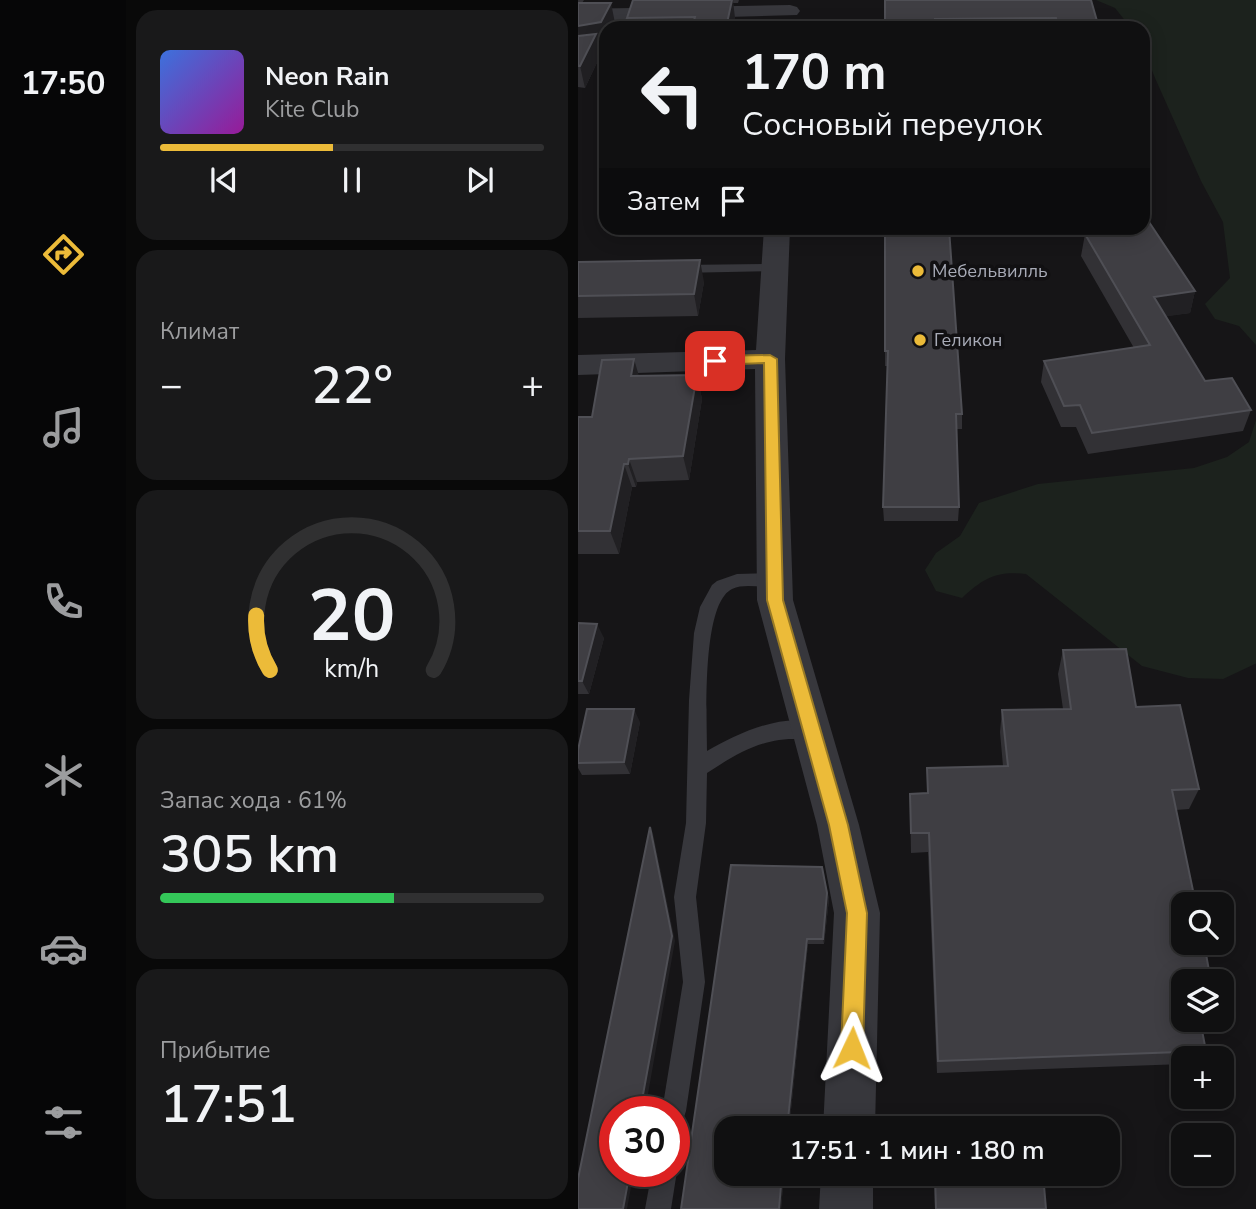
<!DOCTYPE html>
<html lang="ru">
<head>
<meta charset="utf-8">
<style>
	:root { --surface:#101011; --page:#19191a; --text:#f1f3f6; --muted:#9c9d9f; --line:#303031; --accent:#ecbb39 }
	body { margin:0; font-family:"Nunito Sans",sans-serif; background:var(--page); color:var(--text); height:100vh; display:flex; flex-direction:column; font-size:26px; white-space:nowrap }
	* { box-sizing:border-box; margin:0 }
	p { font-size:23px; color:var(--muted) }
	.icon { flex:none; width:38px; height:38px; fill:none; stroke:currentColor; stroke-width:2; stroke-linecap:round; stroke-linejoin:round }
	.map { position:relative; flex:1; overflow:hidden }
	.side { display:flex; flex-direction:column; gap:10px; padding:10px; background:#090909; width:452px }
	.side>* { flex:none }
	.top-card { position:absolute; left:21px; top:21px; width:551px; height:214px; border-radius:21px; box-shadow:0 4px 18px #0003,0 0 0 2px var(--line); background:#101011; color:var(--text); overflow:hidden }
	.fabs { position:absolute; left:593px; top:892px; display:grid; gap:14px }
	.fabs a { display:grid; place-items:center; width:63px; height:63px; border-radius:14px; background:var(--surface); box-shadow:0 4px 18px #0003,0 0 0 2px var(--line); font-size:35px }
	.speed { position:absolute; left:21px; top:1096px; display:flex; gap:14px; font-size:35px; font-weight:700; text-align:center }
	.speed>* { display:grid; place-content:center; width:91px; height:91px; border-radius:50%; background:var(--surface); box-shadow:0 4px 18px #0003,0 0 0 2px var(--line); line-height:1 }
	.speed .limit { border:10px solid #d22; background:#fff; color:#111 }
	.pin { position:absolute; display:grid; place-items:center; width:60px; height:60px; color:#fff; margin:-30px; border-radius:14px; box-shadow:0 4px 10px #0006 }
	.me { position:absolute; width:77px; margin:-38px; rotate:2deg; stroke-linejoin:round; filter:drop-shadow(0 0 5px #0008) }
	.turn { display:flex; align-items:center; gap:24px; height:147px; padding:0 28px; font-size:32px }
	.turn .icon { width:91px; height:91px; stroke-width:2.5 }
	.turn b { display:block; font-size:49px; line-height:60px }
	.then { display:flex; align-items:center; height:66px; padding:0 28px; background:#0003; gap:14px; font-size:26px }
	.big { font-size:52px; font-weight:600; line-height:1.1 }
	.side .card { flex:1; display:flex; flex-direction:column; justify-content:center; gap:10px; min-width:0; padding:0 24px; border-radius:21px; background:var(--page) }
	.side .dial { align-items:center; gap:0 }
	.dial svg { height:182px; overflow:visible; fill:none; stroke:var(--line); stroke-width:7; stroke-linecap:round; text-anchor:middle }
	.dial text { fill:var(--text); stroke:none }
	.song { display:flex; align-items:center; gap:21px }
	.cover { width:84px; height:84px; border-radius:10px; background:linear-gradient(135deg,hsl(220 70% 55%),hsl(300 70% 35%)) }
	.played { height:7px; border-radius:4px; background:linear-gradient(90deg,var(--accent) 45%,var(--line) 45%) }
	.keys { display:flex; justify-content:space-around; direction:ltr }
	.heat { display:flex; justify-content:space-between; align-items:center; font-size:38px; direction:ltr }
	.charge { height:10px; border-radius:5px; background:linear-gradient(90deg,#34c759 61%,var(--line) 0) }
	.trip { position:absolute; left:136px; top:1116px; width:406px; height:70px; border-radius:21px; background:var(--surface); box-shadow:0 4px 18px #0003,0 0 0 2px var(--line); font-weight:600; line-height:70px; text-align:center }
	main { display:flex; flex:1; min-height:0 }
	.dock { display:flex; flex-direction:column; width:126px; justify-content:space-around; align-items:center; background:#060607; color:var(--muted) }
	.dock .icon { width:49px; height:49px }
	.dock .on { color:var(--accent) }
	.dock b { font-size:32px; color:var(--text) }
	.map>svg:first-child { display:block }
	.green { fill:#1c221d }
	.lines { fill:none; stroke-linecap:round; stroke-linejoin:round }
	.service { fill:#37373c; fill-rule:evenodd }
	.minor { fill:#37373c; fill-rule:evenodd }
	.wall { fill:#323135 }
	.shaded-wall { fill:#212023 }
	.building { fill:#3f3e43; stroke:#4f4f55; stroke-width:2 }
	.route { fill:#ecbb39; stroke:#997a25; stroke-width:2 }
	.poi-dot { fill:#ecbb39; stroke:#111012; stroke-width:2.5 }
	.labels { text-anchor:middle; stroke-width:7; stroke-linejoin:round; paint-order:stroke }
	.far-poi-label { font-size:18px; fill:#a8abb7; stroke:#111012; text-anchor:start }
</style>
</head>
<body>
<main>
<nav class="dock">
<b>17:50</b>
<svg class="icon on" aria-label="directions" viewBox="0 0 24 24"><path d="M12 3l9 9-9 9-9-9zM9 14v-3h6M13 9l2 2-2 2"/></svg>
<svg class="icon" aria-label="music" viewBox="0 0 24 24"><path d="M9 18V5l10-2v13"/><circle cx="6" cy="18" r="3"/><circle cx="16" cy="16" r="3"/></svg>
<svg class="icon" aria-label="phone" viewBox="0 0 24 24"><path d="M5 4h4l2 5-3 2q2 4 5 5l2-3 5 2v4C11 20 4 13 5 4z"/></svg>
<svg class="icon" aria-label="climate" viewBox="0 0 24 24"><path d="M12 3v18M4 7l16 10M4 17L20 7"/></svg>
<svg class="icon" aria-label="car" viewBox="0 0 24 24"><path d="M5 17H2v-5l4-1 3-4h7l3 4 3 1v5h-3M9 17h6M6 11h13"/><circle cx="7" cy="17" r="2"/><circle cx="17" cy="17" r="2"/></svg>
<svg class="icon" aria-label="filters" viewBox="0 0 24 24"><path d="M4 7h16M4 17h16"/><circle cx="9" cy="7" r="2"/><circle cx="15" cy="17" r="2"/></svg>
</nav>
<section class="side">
<div class="card">
<div class="song"><i class="cover"></i><div><b>Neon Rain</b><p>Kite Club</p></div></div>
<div class="played"></div>
<div class="keys"><svg class="icon" aria-label="previous" viewBox="0 0 24 24"><path d="M18 5L8 12l10 7zM5 5v14"/></svg><svg class="icon" aria-label="pause" viewBox="0 0 24 24"><path d="M8 5v14M16 5v14"/></svg><svg class="icon" aria-label="next" viewBox="0 0 24 24"><path d="M6 5l10 7-10 7zM19 5v14"/></svg></div>
</div>
<div class="card"><p>Климат</p>
<div class="heat"><a>−</a><b class="big">22°</b><a>+</a></div>
</div>
<div class="card dial"><svg viewBox="0 0 100 80">
<path d="M14 69A42 42 0 1 1 86 69"/>
<path d="M14 69A42 42 0 0 1 8 45" stroke="#ecbb39"/>
<text x="50" y="56" font-size="32" font-weight="700">20</text>
<text x="50" y="72" font-size="11">km/h</text>
</svg></div>
<div class="card"><p>Запас хода · 61%</p><b class="big">305 km</b><div class="charge"></div></div>
<div class="card"><p>Прибытие</p><b class="big">17:51</b></div>
</section>
<div class="map">
<svg width="679" height="1209" viewBox="0 0 679 1209">
	<rect width="100%" height="100%" fill="#161517"/>
	<!-- green -->
	<path class="green" d="M518,0H678V345L661,326L637,319L627,304L652,278L645,222L623,181L577,78L565,48V28H553L537,8Z
		M678,420L679,663L645,679L610,678L564,666L448,574C418,571 406,578 384,598L358,591L347,570L358,553L382,536L401,503L460,484L616,468L649,457L671,442Z"/>
	<g class="lines">
		<!-- service -->
		<path class="service" d="M28,45V51L0,55V49Z
			M197,264L203,268L202,271L101,273L94,269L101,265Z
			M196,573L202,575L205,580L202,585C187,590 169,582 154,589C123,604 129,720 129,751C159,734 206,711 241,724L244,730L241,736C228,740 214,738 201,740C174,744 152,758 129,773L128,823L118,897L127,982L108,1111L105,1120L96,1123V1111H84L105,982L96,897L108,823L111,700L116,633L122,607L134,585L139,581L159,574Z
			M96,1165L99,1171L93,1209H67L74,1171H96Z"/>
		<!-- minor -->
		<path class="minor" d="M212,5L219,7L222,11L219,15L0,21V9Z
			M186,228H212L207,359L215,600L281,825L302,913L297,1129H245L256,913L239,825L179,600L177,369L0,375V355L178,350Z
			M243,1174H295V1209H241Z"/>
	</g>
	<!-- wall -->
	<path class="wall" d="M0,0H6L4,3L37,23L20,44L23,54L7,88L0,87Z
		M55,0H161L160,3H155L157,19L156,28H51L49,18Z
		M307,0H513L521,28H307Z
		M307,228L384,414V429H378L381,507L380,521H306L305,507L309,366H307Z
		M520,228H565L617,291L612,313L588,316L627,381L673,410L665,431L510,454L498,427H483L463,382L466,361L556,348L503,256L507,234L519,233Z
		M0,262L126,282L120,316L0,318Z
		M119,375L124,399L111,480L59,482L58,487H54L41,554H0V417H14L61,376Z
		M0,623L26,638L11,694H0Z
		M485,650L558,707L621,789L611,809L598,810L632,976L628,982H606L628,1051L621,1059H606V1064L359,1073L350,852L333,853L332,794H349V768L425,766L422,732L424,710L485,709L480,674Z
		M62,722L52,774L4,775L0,768V750Z
		M244,867L251,899L246,944H230L211,1129H149V1174H206L203,1209H103Z
		M356,1174H465L468,1209H357Z"/>
	<!-- shaded-wall -->
	<path class="shaded-wall" d="M154,0H155L157,19L156,28H148Z
		M33,3L37,23L35,28H28V43L20,44L23,54L7,88L2,66L0,26Z
		M122,260L126,282L120,316L116,294Z
		M617,291L612,313L571,319L576,297Z
		M56,359L63,383L53,376Z
		M119,375L124,399L111,480L105,456Z
		M51,459L59,482L58,487L50,464Z
		M46,464L54,487L41,554L32,531Z
		M19,624L26,638L11,694L4,681Z
		M56,709L62,722L52,774L46,762Z
		M72,827L75,833L97,941L67,1111H62Z
		M249,893L251,899L246,944L245,939Z
		M229,939L230,944L211,1129H209Z
		M52,1171H56L49,1209H45Z
		M204,1174H206L203,1209H201Z"/>
	<!-- building -->
	<path class="building" d="M55,0H154L148,28H114L117,17L49,18Z
		M307,0H513L521,28H480L478,18L357,19V28H307Z
		M0,3H33L23,22L0,26Z
		M18,34L2,66H0V36Z
		M565,213L617,291L576,297L627,381L654,378L673,410L514,433L502,405L486,406L466,361L572,345L507,234L531,231L529,228H565Z
		M307,228H371L384,414H378L381,507H305L310,351H307Z
		M122,260L116,294L0,296V262Z
		M56,359L53,376L119,375L105,456L51,459L50,464H46L32,531H0V417H14L24,360Z
		M0,623L19,624L4,681H0Z
		M548,649L558,707L602,705L621,789L594,790L618,905H606V943H626L632,976H614L615,982H606V1020H622L628,1051L360,1061L351,833H333L332,794L350,793L349,768L430,766L424,710L493,709L485,650Z
		M9,709H56L46,762L0,763V750Z
		M72,827L94,936L62,1111H37V1171H52L45,1209H0V1179Z
		M153,865L244,867L249,893L245,939H229L209,1129H149V1174H204L201,1209H103Z
		M357,1174H465L468,1209H358Z"/>
	<!-- route -->
	<path class="route" d="M192,355L199,359L205,600L270,825L289,913L285,1048L282,1055L274,1058L267,1055L263,1048L269,913L251,825L189,600L186,363L137,365L131,361L137,356Z"/>
	<!-- markers -->
	<g class="poi-dot">
		<circle cx="340" cy="271" r="7"/>
		<circle cx="342" cy="340" r="7"/>
	</g>
	<g class="labels">
		<!-- far-poi labels -->
		<g class="far-poi-label">
			<text x="354" y="277">Мебельвилль</text>
			<text x="356" y="346">Геликон</text>
		</g>
	</g>
</svg>
<div class="fabs">
<a><svg class="icon" aria-label="search" viewBox="0 0 24 24"><circle cx="10" cy="10" r="6"/><path d="M15 15l6 6"/></svg></a>
<a><svg class="icon" aria-label="layers" viewBox="0 0 24 24"><path d="M12 4l9 5-9 5-9-5zM3 14l9 5 9-5"/></svg></a>
<a>+</a>
<a>−</a>
</div>
<div class="speed"><div class="limit">30</div></div>
<div class="pin" style="left:137px;top:361px;background:#d93025"><svg class="icon" aria-label="arrive" viewBox="0 0 24 24"><path d="M6 21V4h12l-3 4 3 4H6"/></svg></div>
<svg class="me" style="left:274px;top:1048px" viewBox="-20 -20 40 40"><path d="M0-17L14 15 0 8-14 15z" fill="#ecbb39" stroke="#fff" stroke-width="4"/></svg>
<div class="trip">17:51 · 1 мин · 180 m</div>
<div class="top-card">
<div class="turn"><svg class="icon" aria-label="left" viewBox="0 0 24 24"><path d="M17 20v-9H6M10 6l-5 5 5 5"/></svg><div><b>170 m</b>Сосновый переулок</div></div>
<div class="then">Затем<svg class="icon" aria-label="arrive" viewBox="0 0 24 24"><path d="M6 21V4h12l-3 4 3 4H6"/></svg></div>
</div>
</div>
</main>
</body>
</html>
